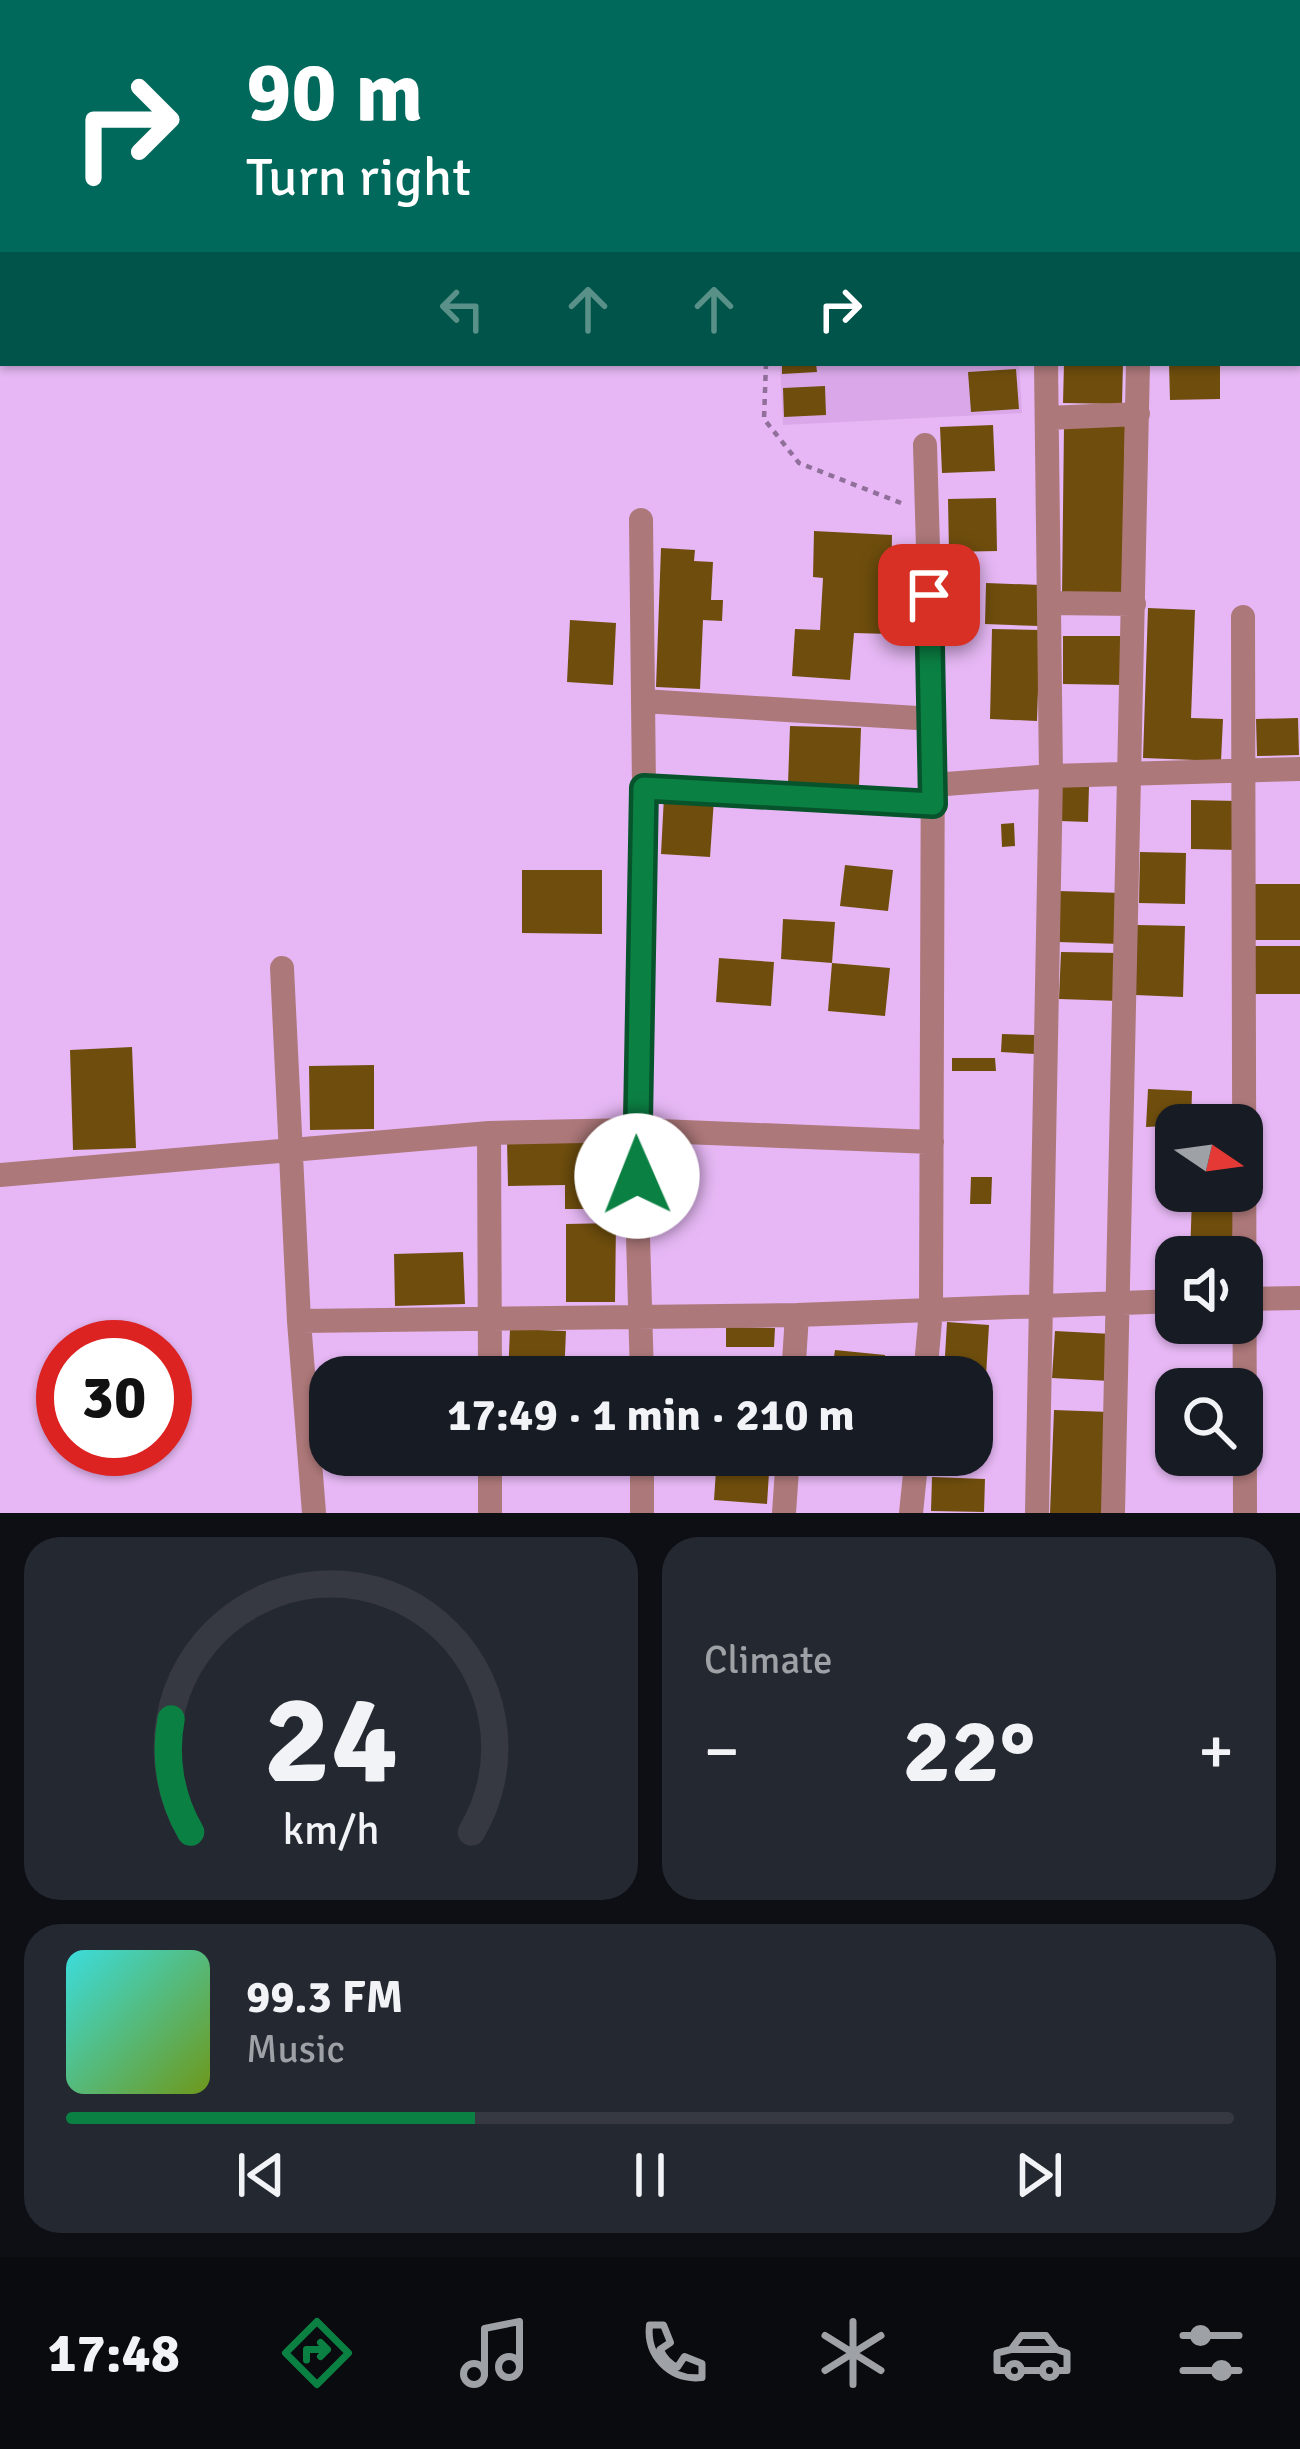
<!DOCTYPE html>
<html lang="en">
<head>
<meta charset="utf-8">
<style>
	:root { --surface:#171b24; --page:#242831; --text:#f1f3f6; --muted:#9ea1a6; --line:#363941; --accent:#0b8043 }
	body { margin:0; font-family:Signika,sans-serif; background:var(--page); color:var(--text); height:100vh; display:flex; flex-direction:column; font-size:45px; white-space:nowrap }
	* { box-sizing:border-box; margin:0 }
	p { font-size:39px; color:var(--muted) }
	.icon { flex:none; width:66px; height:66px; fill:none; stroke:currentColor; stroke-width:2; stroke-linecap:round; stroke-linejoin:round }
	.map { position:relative; height:1513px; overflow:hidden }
	.side { display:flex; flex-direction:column; gap:24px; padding:24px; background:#0d0f14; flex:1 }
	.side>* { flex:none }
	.guide { position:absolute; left:0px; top:0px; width:1302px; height:366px; box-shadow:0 3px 9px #0004; background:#00695c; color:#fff; overflow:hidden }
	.needle { width:78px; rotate:103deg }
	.fabs { position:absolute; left:1155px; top:1104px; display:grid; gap:24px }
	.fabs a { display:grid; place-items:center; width:108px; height:108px; border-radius:24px; background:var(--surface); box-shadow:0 3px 9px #0004; font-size:60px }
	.speed { position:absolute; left:36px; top:1320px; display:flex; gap:24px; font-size:60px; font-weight:700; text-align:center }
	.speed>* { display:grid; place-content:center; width:156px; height:156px; border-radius:50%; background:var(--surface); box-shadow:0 3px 9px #0004; line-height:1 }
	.speed .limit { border:18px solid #d22; background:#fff; color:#111 }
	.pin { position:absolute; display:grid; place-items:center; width:102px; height:102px; color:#fff; margin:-51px; border-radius:24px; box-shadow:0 6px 18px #0006 }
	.me { position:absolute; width:132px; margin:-66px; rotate:359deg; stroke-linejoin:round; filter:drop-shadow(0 0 9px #0008) }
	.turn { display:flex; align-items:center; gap:42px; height:252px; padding:0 48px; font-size:54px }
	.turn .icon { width:156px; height:156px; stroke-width:2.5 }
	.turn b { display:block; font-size:84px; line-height:102px }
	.lanes { display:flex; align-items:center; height:114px; padding:0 48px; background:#0003; justify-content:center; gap:60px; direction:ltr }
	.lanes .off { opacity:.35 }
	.big { font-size:90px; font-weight:700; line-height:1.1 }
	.side .widget { flex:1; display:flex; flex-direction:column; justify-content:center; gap:18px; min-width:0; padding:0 42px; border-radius:36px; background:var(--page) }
	.side .dial { align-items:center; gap:0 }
	.dial svg { height:312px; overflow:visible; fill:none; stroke:var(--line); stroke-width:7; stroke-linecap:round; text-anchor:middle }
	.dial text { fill:var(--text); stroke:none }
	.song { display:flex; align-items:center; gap:36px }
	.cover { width:144px; height:144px; border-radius:18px; background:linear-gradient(135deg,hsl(180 70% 55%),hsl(80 70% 35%)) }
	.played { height:12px; border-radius:6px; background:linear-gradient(90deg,var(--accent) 35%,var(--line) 35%) }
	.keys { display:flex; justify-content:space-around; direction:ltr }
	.heat { display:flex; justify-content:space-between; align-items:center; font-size:66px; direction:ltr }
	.side .tiles { flex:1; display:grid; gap:24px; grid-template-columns:1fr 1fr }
	.widget:last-child { grid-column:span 2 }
	.trip { position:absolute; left:309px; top:1356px; width:684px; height:120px; border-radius:36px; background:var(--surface); box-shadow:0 3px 9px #0004; font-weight:700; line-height:120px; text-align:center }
	.dock { display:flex; height:192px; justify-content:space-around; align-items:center; background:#090b0e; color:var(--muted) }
	.dock .icon { width:84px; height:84px }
	.dock .current { color:var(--accent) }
	.dock b { font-size:54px; color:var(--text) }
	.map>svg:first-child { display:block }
	.built { fill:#daa8e9 }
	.building { fill:#6f4e0d }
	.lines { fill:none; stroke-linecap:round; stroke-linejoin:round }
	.path { stroke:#906f9a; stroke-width:4.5; stroke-dasharray:6 6; stroke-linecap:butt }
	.street { stroke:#ad7879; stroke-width:24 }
	.route-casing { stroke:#07532c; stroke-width:30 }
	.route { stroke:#0b8043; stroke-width:21 }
</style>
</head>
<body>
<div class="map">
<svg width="1300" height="1513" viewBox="0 0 1300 1513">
	<rect width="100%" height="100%" fill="#e6b7f4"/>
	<!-- built -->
	<path class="built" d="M780,363H1019L1022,413L783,425Z"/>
	<!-- building -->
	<path class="building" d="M782,363H816L817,372L782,374Z
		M1064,363H1123L1122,404L1063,403Z
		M1169,363H1220V399L1170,400Z
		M1016,369L1019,409L971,412L968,372Z
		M825,386L826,415L784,417L783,388Z
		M993,425L995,471L942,473L940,427Z
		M1064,425L1125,426L1123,597H1062Z
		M996,498L997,551L949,552L948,499Z
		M814,531L892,535L890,634L854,633L850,680L792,676L795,629L820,630L823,578L813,577Z
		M661,548L695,550L694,561L713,562L711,600H723L722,621L703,620L700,689L656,687Z
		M986,583L1041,585L1039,626L985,624Z
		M1148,608L1195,610L1191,718L1223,719L1221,761L1143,758Z
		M570,620L616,623L613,685L567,682Z
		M992,629L1040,630L1037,721L990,719Z
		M1063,636H1125V685L1063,684Z
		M1298,718L1299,755L1257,756L1256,719Z
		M790,726L861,728L859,786L788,784Z
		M1061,786H1089L1088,822L1060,821Z
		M664,796L714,799L710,857L661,854Z
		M1191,800L1238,801V850L1191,849Z
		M1014,823L1015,846L1002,847L1001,824Z
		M1140,852L1186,853L1185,904L1139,903Z
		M845,865L893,870L888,911L840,906Z
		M522,870H602V934L522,933Z
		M1255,884H1300V940H1255Z
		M1059,891L1122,893L1121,944L1058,942Z
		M783,919L835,922L832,963L781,959Z
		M1137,925L1185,926L1183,997L1135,995Z
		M1254,946H1300V994H1254Z
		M1061,952L1121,953L1120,1001L1059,999Z
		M719,958L774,962L771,1006L716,1002Z
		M832,963L890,968L885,1016L828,1011Z
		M1002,1034L1036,1035L1035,1054L1001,1052Z
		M132,1047L136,1148L73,1150L70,1050Z
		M952,1058H995L996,1071H952Z
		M374,1065V1129L310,1130L309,1066Z
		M1148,1089L1192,1091L1191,1125L1146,1127Z
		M507,1141L619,1142L620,1209H565V1185L508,1186Z
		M971,1177H992L991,1204H970Z
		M1192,1196L1234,1197L1232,1257H1190Z
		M616,1223L615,1302H566V1224Z
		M463,1252L465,1304L395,1306L394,1254Z
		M947,1322L989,1325L986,1376L944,1373Z
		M726,1327L775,1328L774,1347H726Z
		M510,1329L566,1331L564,1377H508Z
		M1055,1331L1112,1334L1110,1381L1052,1378Z
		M835,1350L885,1355L883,1377H831Z
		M1054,1410L1110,1412L1106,1513H1050Z
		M717,1455L770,1457L767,1504L714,1500Z
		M932,1477L985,1479L984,1512L931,1511Z"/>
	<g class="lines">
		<!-- path -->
		<path class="path" d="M666,0V3
			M766,363L764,419L799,463L901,503"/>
		<!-- street -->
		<path class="street" d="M1048,418L1138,414
			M641,520L644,788L635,1130L642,1377
			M1051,603L1134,604
			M1243,617L1245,1513
			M643,701L933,719
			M933,785L1051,776L1300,769
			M644,788L933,804
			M282,968L299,1321L314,1513
			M489,1133L490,1377
			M0,1175L489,1133L635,1130L932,1142
			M1242,1299L1300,1298
			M299,1321L797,1315L1176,1301
			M793,1377L797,1315
			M925,1377L931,1310L933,719L925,445
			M490,1455V1513
			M642,1455V1513
			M784,1513L788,1455
			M911,1513L917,1455
			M1037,1513L1051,776L1046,363
			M1113,1513L1138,363"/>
	</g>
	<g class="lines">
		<!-- route casing -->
		<g class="route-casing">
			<path id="route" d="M637,1176L644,788L933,804L929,595"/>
		</g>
		<!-- route -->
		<use href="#route" class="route"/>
	</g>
</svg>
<div class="fabs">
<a><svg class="needle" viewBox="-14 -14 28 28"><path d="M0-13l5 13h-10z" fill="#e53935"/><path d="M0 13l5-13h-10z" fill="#9ea1a6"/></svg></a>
<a><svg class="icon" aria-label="sound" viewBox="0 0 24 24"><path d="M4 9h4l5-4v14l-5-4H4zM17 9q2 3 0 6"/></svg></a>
<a><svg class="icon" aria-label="search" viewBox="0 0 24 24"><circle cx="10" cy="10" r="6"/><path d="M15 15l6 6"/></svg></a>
</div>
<div class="speed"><div class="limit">30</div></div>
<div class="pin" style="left:929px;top:595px;background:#d93025"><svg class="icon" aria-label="arrive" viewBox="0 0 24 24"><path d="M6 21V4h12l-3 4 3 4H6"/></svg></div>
<svg class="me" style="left:637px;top:1176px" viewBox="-20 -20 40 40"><circle r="19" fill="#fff"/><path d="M0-13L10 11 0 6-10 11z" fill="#0b8043"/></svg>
<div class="trip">17:49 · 1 min · 210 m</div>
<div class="guide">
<div class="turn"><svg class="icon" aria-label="right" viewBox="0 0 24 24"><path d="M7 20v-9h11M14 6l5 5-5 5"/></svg><div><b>90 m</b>Turn right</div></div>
<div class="lanes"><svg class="icon off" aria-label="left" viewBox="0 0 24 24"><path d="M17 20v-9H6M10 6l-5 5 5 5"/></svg><svg class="icon off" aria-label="ahead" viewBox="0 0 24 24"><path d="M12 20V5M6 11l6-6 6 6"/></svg><svg class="icon off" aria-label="ahead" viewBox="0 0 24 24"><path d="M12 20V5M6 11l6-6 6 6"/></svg><svg class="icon" aria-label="right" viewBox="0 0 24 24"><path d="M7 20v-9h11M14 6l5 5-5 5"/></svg></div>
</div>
</div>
<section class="side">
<div class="tiles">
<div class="widget dial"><svg viewBox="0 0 100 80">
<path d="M14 69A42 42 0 1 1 86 69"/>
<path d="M14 69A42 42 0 0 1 9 40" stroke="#0b8043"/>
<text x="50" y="56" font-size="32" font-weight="700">24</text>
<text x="50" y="72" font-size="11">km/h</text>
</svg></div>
<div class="widget"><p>Climate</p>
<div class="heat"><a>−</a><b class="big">22°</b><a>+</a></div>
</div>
<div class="widget">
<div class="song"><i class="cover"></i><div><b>99.3 FM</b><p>Music</p></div></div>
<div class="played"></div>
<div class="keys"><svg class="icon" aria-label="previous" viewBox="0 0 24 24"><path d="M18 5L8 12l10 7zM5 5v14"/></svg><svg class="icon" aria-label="pause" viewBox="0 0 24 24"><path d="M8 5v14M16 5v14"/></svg><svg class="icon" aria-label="next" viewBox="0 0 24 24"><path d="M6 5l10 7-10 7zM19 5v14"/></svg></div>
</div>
</div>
</section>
<nav class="dock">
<b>17:48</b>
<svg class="icon current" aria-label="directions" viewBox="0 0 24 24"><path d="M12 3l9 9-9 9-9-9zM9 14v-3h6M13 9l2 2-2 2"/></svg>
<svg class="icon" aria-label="music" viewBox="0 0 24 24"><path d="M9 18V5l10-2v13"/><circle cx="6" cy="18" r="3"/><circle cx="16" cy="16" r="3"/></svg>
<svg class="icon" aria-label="phone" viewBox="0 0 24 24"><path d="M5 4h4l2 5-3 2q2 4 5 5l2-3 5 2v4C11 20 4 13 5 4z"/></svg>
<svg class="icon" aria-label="climate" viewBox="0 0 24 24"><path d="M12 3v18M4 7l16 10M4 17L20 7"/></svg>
<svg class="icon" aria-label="car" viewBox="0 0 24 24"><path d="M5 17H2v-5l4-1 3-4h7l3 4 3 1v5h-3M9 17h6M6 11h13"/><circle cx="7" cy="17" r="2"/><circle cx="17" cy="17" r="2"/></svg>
<svg class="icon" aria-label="filters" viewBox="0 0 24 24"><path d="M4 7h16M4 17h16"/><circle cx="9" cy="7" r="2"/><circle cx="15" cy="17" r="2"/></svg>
</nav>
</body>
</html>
